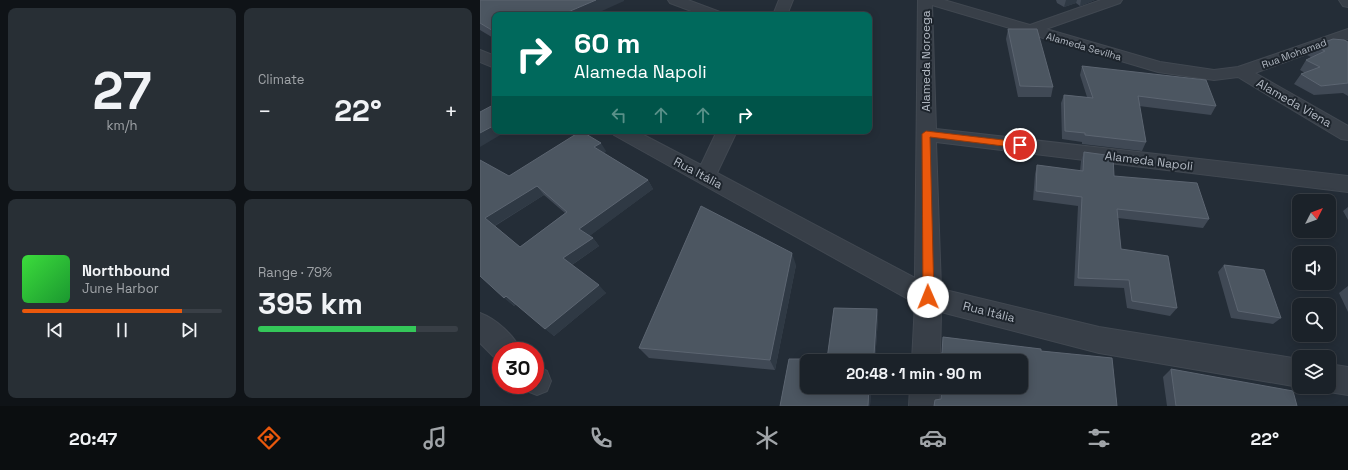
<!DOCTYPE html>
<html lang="en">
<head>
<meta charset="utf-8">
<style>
	:root { --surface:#1b2229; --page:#282f35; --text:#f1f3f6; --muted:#a0a4a8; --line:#393f46; --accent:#ea580c }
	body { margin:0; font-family:"Space Grotesk",sans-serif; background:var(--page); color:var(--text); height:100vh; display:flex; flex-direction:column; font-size:15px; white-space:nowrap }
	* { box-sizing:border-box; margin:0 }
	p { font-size:13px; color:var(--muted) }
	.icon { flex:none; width:22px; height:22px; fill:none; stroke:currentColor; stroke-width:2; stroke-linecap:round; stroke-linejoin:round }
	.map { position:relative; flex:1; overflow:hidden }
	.drawer { display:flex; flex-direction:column; gap:8px; padding:8px; background:#0f1317; width:480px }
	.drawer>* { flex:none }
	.top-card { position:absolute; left:12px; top:12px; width:380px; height:122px; border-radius:8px; box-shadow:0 2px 10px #0003,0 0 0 1px var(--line); background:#00695c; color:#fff; overflow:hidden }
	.needle { width:26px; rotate:48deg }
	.buttons { position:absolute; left:812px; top:194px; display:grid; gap:8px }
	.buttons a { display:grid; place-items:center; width:44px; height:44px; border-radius:8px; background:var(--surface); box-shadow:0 2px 10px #0003,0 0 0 1px var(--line); font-size:20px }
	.speed { position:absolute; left:12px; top:342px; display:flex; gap:8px; font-size:20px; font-weight:700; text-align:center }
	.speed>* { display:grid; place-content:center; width:52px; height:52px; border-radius:50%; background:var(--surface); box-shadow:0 2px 10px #0003,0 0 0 1px var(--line); line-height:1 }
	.speed .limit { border:6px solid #d22; background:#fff; color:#111 }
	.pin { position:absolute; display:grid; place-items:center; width:34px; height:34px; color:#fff; margin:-17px; border:2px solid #fff; border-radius:50%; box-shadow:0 1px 4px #0007 }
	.me { position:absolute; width:44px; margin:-22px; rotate:359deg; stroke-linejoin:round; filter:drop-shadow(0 0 3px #0008) }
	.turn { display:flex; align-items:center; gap:14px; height:84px; padding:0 16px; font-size:18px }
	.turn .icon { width:52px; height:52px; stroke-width:2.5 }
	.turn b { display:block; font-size:28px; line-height:34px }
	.lanes { display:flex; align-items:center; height:38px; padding:0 16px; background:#0003; justify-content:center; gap:20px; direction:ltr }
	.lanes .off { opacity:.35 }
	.big { font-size:30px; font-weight:600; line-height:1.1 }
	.drawer .tile { flex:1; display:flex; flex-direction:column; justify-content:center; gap:6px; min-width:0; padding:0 14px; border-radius:8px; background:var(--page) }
	.drawer .dial { align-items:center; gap:0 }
	.dial b { font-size:52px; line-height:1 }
	.song { display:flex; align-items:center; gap:12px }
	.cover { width:48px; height:48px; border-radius:6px; background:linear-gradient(135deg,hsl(120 70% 55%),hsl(130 70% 35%)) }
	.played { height:4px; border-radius:2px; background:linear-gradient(90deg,var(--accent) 80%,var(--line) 80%) }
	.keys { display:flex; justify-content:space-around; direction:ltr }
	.heat { display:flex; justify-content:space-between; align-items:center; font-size:22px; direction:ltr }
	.charge { height:6px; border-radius:3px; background:linear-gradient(90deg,#34c759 79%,var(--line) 0) }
	.drawer .tiles { flex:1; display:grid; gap:8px; grid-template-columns:repeat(2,1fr) }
	.trip { position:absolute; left:320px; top:354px; width:228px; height:40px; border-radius:8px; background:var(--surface); box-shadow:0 2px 10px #0003,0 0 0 1px var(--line); font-weight:600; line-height:40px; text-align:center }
	.dock { display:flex; height:64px; justify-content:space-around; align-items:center; background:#0b0e10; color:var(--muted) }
	.dock .icon { width:28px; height:28px }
	.dock .selected { color:var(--accent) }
	.dock b { font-size:18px; color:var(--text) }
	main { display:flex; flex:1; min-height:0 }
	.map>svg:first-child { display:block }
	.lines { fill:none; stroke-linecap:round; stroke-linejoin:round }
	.minor-casing { stroke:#414851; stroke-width:2 }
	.minor { fill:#383f48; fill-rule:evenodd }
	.wall { fill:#404955; fill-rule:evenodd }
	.shaded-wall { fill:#2f3944 }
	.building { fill:#4c5661; stroke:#5c6571; fill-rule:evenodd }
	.route { fill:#ea580c; stroke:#983908 }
	.labels { text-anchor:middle; stroke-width:4; stroke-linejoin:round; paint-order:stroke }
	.far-street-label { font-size:10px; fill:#b3bac4; stroke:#1d242c }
	.street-label { font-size:12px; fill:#b3bac4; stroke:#1d242c }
</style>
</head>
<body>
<main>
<section class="drawer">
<div class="tiles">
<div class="tile dial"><b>27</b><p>km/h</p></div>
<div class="tile"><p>Climate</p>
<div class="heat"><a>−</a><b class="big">22°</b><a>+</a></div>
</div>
<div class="tile">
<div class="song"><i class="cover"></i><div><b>Northbound</b><p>June Harbor</p></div></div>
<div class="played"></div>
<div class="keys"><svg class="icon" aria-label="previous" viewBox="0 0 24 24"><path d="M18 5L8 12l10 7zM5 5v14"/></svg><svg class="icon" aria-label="pause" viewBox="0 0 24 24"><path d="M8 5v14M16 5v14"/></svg><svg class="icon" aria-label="next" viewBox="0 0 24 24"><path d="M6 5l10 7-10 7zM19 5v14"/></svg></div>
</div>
<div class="tile"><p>Range · 79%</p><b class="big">395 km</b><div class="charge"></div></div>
</div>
</section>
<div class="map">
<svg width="868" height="406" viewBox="0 0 868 406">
	<rect width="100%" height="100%" fill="#242d37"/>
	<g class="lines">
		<!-- minor casing -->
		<g class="minor-casing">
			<path id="minor" d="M188,0H208L240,12L242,15H222L190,3Z
				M299,0H313L307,15H293Z
				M438,0H464L550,25L621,0H642L640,3L566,29L680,62L734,70L758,67L868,29V39L775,73L868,126V140L861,139L758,77L734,80L678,72L452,5L456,129L868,176V192L456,142L461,289L619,327L819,359V387L619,353L461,312L460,361H432L435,303L134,135L131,131H156L221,165L237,131H257L237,173L435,278Z
				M859,0H868V7L863,6Z
				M0,50L15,56V68L0,62Z
				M0,313C16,319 34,335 41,351H21V362L17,360L0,343Z
				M849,364L868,367V395L849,392L839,388L849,387Z
				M55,365L67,371L71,381L67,391L57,395L47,391L43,385H55Z
				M430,387H460L459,406H429Z"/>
		</g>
		<!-- minor -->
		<use href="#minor" class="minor"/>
	</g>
	<!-- wall -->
	<path class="wall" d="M0,0L144,1L15,15V39L0,30Z
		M576,0H615L600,6L596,3L584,7L577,3Z
		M528,29L573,87L571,97H538L526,39Z
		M868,42V96L863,93L834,95L814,84L821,74L825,73L820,70L826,60L831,57L827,55L834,46Z
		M602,66L736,106L731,115L659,106L666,142L662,151L602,144V142L582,139L581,103L584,95L607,97L600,75Z
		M164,131H179L172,135Z
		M126,151L124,153L168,180L173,189L109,236L113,238L119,246L92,265L126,293L74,336L36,304L34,306L0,276L29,176ZM64,195L85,213L40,247L15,226Z
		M604,152L634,176L729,219L723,228L638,218L641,249L697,308L690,316L647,308L644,288L594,286L598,206L553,200L555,174L557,165L600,171L601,161Z
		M868,207V220L863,211Z
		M316,265L295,370L169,358L159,348Z
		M744,265L801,318L793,324L751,318L738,272Z
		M868,286V312L859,293Z
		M354,308L397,309L398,318L395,361H327V387H391L390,406H300L309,359H347Z
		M463,337L561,349V351L632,358L637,406H454L455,400L461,399V387H541V361H459V354L462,353Z
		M691,369L817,406H687L683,377Z"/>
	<!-- shaded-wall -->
	<path class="shaded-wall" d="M116,0H144V1L113,15H81Z
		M586,0H597L596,3L584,7Z
		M601,0H615L600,6Z
		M15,125V131H27L0,147V133Z
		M169,131H179L172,135Z
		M121,143L126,151L120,156L114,147Z
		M168,180L173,189L107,238L99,229Z
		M57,186L64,195L14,226L5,218Z
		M113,238L119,246L90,266L83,258Z
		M312,253L316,265L295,370L290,360Z
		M119,285L126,293L74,336L65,329Z
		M26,296L36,304L34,306L24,298Z
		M397,309L398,318L395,361L394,355Z
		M389,387H391L390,406H388Z"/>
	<!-- building -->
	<path class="building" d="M0,0H116L81,15H15V32L0,23Z
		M528,29H557L573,87L540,86Z
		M853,39L864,40L868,42V83L841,86L821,74L840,67L826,60L845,51L834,46Z
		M602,66L726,80L736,106L658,96L666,142L605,135V133L585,131L584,95L613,98Z
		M15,104V125L0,133V112Z
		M101,131L121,143L114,147L168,180L99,229L113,238L83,258L119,285L65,329L26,296L24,298L0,276V160L29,176ZM57,186L87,212L40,247L5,218Z
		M604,152L633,156L634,176L717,183L729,219L637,209L641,249L688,256L697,308L652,301L649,280L598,278L602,197L556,191L557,165L603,171Z
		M221,206L312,253L290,360L159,348Z
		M744,265L784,270L801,318L758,311Z
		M354,308L397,309L394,355H391V361H327V387H389L388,406H300L309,359H347Z
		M463,337L561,349V351L632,358L637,406H454L455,400L461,399L462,387H541V361H459V354L462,353Z
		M691,369L813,391L817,406H696Z"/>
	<!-- route -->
	<path class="route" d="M446,131L540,142L544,145L540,148L450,137L454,297L452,300L448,302L444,300L443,297L442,134Z"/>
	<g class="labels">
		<!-- far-street labels -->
		<g class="far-street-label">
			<text transform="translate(604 46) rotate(16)" y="4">Alameda Sevilha</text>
			<text transform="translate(814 53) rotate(-20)" y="4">Rua Mohamad</text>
		</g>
		<!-- street labels -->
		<g class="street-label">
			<text transform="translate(446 61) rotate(-90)" y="4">Alameda Noroega</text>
			<text transform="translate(814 103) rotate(30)" y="4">Alameda Viena</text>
			<text transform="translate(669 161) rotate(7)" y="4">Alameda Napoli</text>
			<text transform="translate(218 173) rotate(28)" y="4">Rua Itália</text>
			<text transform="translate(509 312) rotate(14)" y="4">Rua Itália</text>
		</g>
	</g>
</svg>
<div class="buttons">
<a><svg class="needle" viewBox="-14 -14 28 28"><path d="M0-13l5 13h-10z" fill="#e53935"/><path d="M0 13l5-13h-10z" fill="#a0a4a8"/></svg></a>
<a><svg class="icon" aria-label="sound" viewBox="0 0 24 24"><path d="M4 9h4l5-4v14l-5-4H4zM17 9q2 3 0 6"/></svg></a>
<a><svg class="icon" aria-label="search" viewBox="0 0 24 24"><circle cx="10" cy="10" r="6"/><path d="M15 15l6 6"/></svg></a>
<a><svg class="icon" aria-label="layers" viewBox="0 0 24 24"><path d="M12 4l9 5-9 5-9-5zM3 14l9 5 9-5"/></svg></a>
</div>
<div class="speed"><div class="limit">30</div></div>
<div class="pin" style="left:540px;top:145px;background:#d93025"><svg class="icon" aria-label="arrive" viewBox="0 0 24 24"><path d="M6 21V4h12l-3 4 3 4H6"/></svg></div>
<svg class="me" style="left:448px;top:297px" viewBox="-20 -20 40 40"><circle r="19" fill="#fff"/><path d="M0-13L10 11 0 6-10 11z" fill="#ea580c"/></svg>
<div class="trip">20:48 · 1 min · 90 m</div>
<div class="top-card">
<div class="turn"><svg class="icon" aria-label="right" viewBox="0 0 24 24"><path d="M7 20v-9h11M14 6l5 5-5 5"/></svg><div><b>60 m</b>Alameda Napoli</div></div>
<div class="lanes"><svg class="icon off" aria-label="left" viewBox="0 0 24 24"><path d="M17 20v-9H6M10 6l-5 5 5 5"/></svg><svg class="icon off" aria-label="ahead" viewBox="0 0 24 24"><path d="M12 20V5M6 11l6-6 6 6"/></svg><svg class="icon off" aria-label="ahead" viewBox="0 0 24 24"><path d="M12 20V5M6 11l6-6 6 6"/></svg><svg class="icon" aria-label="right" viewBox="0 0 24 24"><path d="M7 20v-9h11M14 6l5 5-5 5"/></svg></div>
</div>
</div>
</main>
<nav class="dock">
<b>20:47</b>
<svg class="icon selected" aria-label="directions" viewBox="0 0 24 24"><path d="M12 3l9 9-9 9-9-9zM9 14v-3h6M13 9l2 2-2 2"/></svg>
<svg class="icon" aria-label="music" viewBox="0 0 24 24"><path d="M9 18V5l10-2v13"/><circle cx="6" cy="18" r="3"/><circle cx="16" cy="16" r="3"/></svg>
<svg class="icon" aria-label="phone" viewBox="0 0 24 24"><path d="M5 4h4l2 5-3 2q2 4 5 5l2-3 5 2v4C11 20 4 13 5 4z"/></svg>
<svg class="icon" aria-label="climate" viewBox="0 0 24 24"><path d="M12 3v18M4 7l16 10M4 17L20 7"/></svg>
<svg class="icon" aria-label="car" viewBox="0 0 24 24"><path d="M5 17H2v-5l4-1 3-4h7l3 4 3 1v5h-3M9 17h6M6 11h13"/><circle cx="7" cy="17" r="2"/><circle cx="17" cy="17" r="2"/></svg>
<svg class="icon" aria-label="filters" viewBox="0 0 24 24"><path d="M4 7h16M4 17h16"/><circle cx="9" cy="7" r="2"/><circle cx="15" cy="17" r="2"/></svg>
<b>22°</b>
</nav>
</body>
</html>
